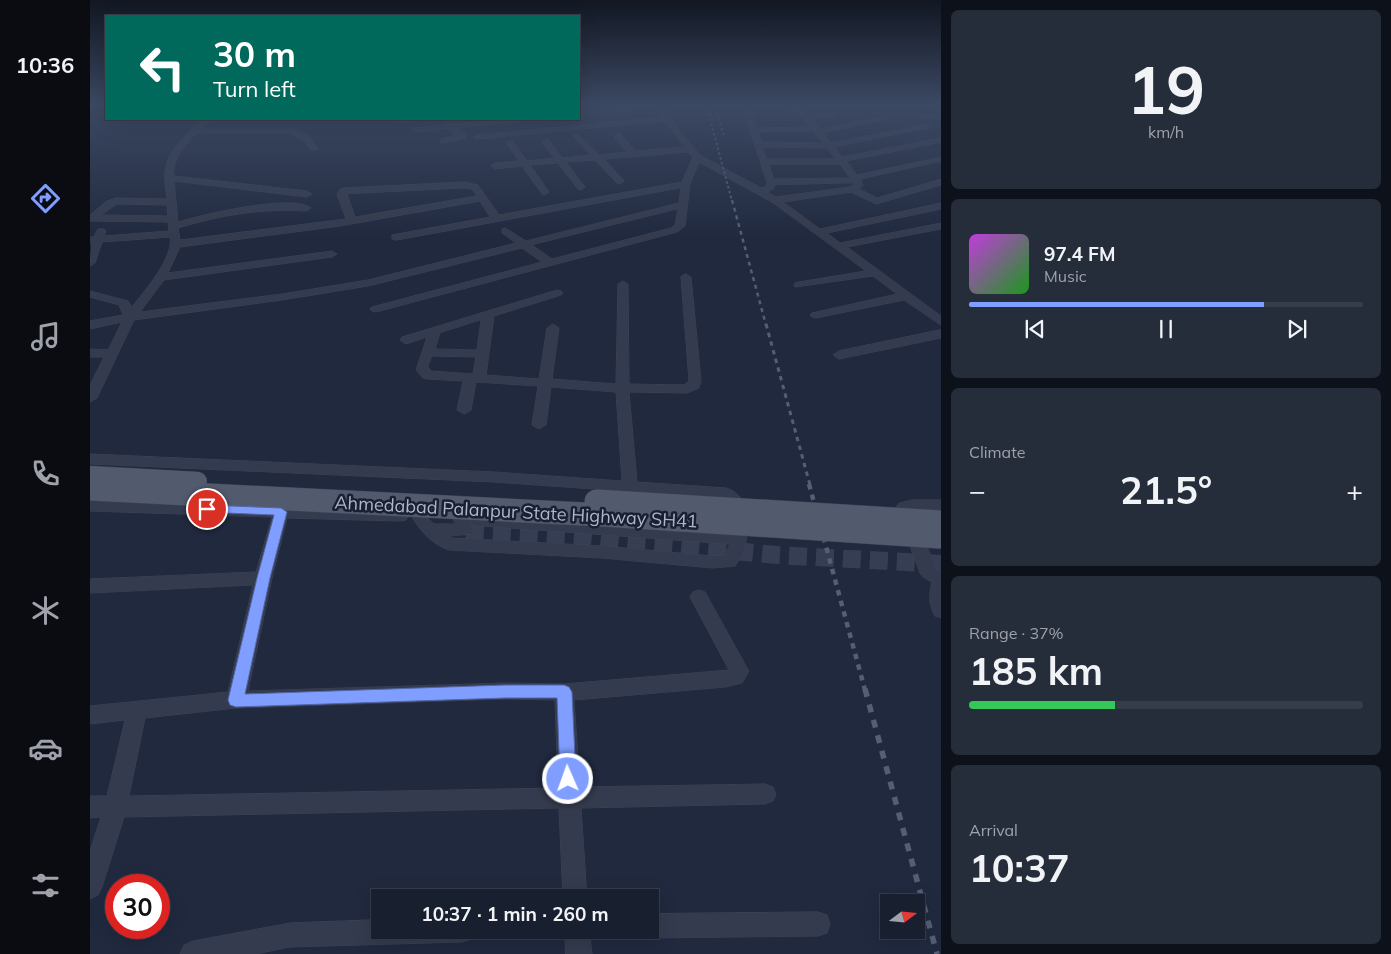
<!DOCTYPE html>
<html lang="en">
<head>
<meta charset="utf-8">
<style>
	:root { --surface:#181f2e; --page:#252c3a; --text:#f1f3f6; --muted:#9fa2aa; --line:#363d4a; --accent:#7f9eff }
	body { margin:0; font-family:Mulish,sans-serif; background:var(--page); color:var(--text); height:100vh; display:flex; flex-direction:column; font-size:19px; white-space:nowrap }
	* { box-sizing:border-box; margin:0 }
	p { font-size:16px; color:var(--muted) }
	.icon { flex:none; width:28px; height:28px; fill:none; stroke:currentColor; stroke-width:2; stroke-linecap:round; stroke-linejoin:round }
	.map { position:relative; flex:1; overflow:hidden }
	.sheet { display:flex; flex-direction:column; gap:10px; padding:10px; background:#0d1119; width:450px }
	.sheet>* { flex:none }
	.banner { position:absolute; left:15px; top:15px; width:475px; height:105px; border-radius:0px; box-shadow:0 5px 20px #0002,0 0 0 1px var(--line); background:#00695c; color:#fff; overflow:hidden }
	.needle { width:32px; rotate:74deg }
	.tools { position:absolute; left:790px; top:894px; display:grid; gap:10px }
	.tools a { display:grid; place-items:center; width:45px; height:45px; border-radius:0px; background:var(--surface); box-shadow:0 5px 20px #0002,0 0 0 1px var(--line); font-size:25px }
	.speed { position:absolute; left:15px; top:874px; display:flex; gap:10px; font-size:25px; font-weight:700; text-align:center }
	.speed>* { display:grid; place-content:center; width:65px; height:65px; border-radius:50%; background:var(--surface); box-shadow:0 5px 20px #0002,0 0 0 1px var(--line); line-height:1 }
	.speed .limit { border:8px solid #d22; background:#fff; color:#111 }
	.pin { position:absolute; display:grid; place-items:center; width:42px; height:42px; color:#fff; margin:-21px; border:2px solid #fff; border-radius:50%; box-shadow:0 1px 5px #0007 }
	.me { position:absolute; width:55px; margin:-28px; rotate:358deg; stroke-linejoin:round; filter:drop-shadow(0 0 4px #0008) }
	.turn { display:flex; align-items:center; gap:18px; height:105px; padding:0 25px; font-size:22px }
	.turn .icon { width:65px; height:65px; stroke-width:2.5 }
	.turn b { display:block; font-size:35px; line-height:42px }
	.big { font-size:38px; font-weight:700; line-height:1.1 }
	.sheet .tile { flex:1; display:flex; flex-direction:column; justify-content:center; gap:8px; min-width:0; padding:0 18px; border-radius:8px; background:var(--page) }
	.sheet .dial { align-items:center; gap:0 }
	.dial b { font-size:65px; line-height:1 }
	.song { display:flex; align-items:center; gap:15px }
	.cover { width:60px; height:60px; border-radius:8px; background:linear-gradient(135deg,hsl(290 70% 55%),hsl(120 70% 35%)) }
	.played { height:5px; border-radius:2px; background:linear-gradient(90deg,var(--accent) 75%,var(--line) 75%) }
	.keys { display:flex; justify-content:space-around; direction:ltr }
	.heat { display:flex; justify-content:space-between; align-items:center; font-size:28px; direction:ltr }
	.charge { height:8px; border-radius:4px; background:linear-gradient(90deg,#34c759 37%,var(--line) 0) }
	.trip { position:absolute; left:281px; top:889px; width:288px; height:50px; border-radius:0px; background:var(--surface); box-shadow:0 5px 20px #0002,0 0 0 1px var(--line); font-weight:700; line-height:50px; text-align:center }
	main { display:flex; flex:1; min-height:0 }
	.tabs { display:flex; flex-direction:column; width:90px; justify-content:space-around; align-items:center; background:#0a0c12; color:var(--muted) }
	.tabs .icon { width:35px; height:35px }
	.tabs .selected { color:var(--accent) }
	.tabs b { font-size:22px; color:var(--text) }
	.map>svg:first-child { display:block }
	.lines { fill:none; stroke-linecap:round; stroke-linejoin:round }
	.minor-tunnel { stroke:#363e53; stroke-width:18; stroke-dasharray:18 9; stroke-linecap:butt }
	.minor-casing { stroke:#3e4457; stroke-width:1 }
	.minor { fill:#343b4e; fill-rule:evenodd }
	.rail-far4 { stroke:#565e76; stroke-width:2; stroke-dasharray:2.5 2.5; stroke-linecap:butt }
	.rail-far3 { stroke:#565e76; stroke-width:2.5; stroke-dasharray:4 4; stroke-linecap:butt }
	.rail-far2 { stroke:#565e76; stroke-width:3; stroke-dasharray:4.5 4.5; stroke-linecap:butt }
	.rail-far1 { stroke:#565e76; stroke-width:4.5; stroke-dasharray:5.5 5.5; stroke-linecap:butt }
	.rail { stroke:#565e76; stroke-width:5.5; stroke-dasharray:8 8; stroke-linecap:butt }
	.major-bridge-far1-casing { stroke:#3e4457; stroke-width:19; stroke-linecap:butt }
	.major-bridge-casing { stroke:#3e4457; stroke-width:24; stroke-linecap:butt }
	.major-bridge-far1 { stroke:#525a6e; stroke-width:18 }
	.major-bridge { stroke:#525a6e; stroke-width:23 }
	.route { fill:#7f9eff; stroke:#5367a6 }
	.labels { text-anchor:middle; stroke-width:5; stroke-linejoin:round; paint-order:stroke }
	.street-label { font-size:18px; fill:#b0b6ca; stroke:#1a2033 }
</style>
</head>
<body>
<main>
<nav class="tabs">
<b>10:36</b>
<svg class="icon selected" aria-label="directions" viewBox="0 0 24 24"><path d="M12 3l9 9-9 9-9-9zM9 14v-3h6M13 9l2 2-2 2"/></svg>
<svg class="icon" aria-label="music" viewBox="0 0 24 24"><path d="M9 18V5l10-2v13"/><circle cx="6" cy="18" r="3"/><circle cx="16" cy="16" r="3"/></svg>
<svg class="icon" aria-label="phone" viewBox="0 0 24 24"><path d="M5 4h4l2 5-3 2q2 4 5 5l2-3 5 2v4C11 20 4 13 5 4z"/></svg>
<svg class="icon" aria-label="climate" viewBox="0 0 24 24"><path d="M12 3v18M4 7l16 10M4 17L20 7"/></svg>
<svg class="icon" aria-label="car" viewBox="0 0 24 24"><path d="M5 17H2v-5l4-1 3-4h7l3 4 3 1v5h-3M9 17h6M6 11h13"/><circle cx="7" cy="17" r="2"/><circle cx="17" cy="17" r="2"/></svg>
<svg class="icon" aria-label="filters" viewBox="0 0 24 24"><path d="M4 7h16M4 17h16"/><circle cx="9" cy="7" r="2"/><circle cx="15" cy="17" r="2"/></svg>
</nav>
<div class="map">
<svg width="851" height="954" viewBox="0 0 851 954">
	<rect width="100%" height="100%" fill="#20293e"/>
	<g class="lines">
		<!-- minor-tunnel -->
		<path class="minor-tunnel" d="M376,530L491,537L687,555L851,564"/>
		<!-- minor casing -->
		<g class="minor-casing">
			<path id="minor" d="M574,104L584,124L610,155L671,188L676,186L677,182L651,104H679L710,108L718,115L745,112V116L722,119L730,129L797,116L801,118L733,133L741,143L839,124L840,126L836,128L744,147L752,157L851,138V142L756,161L767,175L851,157V161L770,179L773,185L769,189L787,198L851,179V185L786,204L761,192L693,202L730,229L851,203V209L737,233L750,243L851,223V229L757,247L851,316V325L814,300L726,318L722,317L720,315L722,313L807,294L783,276L705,287L704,285L705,283L709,282L776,271L682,202L609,162L600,184L595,226L587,232L286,312L282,311L280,309L282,307L452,262L432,248L278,286L192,300L44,320L7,398L0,402V385L14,357H0V349L18,350L32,322L0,329V321L33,315L29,305L0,297V291L38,301L42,307C54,291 84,258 80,237L12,242L5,263L0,266L2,243H0V237H4L8,229H14L16,231L14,236L79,231L78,222L0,221V215L17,201L26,198L77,199C76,190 74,180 75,172C77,150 99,132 114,119H122L112,129H204L218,135L229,149L222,151L212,139L200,133H107C96,144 82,159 84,176L217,191L222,194L217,197L84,181L88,222C111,215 203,193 221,208L216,211C172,208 131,215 88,228L90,240L256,219L247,194L250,189L253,188L374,182L388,185L409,215L592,182L603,157L598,152L514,159L534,181L530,184L527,183L505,160L476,162L495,187L491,190L488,189L468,163L440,165L459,192L455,195L452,194L432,166L405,169L401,166L405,163L429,161L416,143L420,141H423L437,161L464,158L452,142L456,140H459L472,158L501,155L483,136L487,134L509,155L537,152L524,136L528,134H531L545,151L595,147L575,121L387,139L383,137L387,135L573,117L569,108L489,116V112ZM659,104L708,112L720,127L667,128ZM668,132L723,131L733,143L672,142ZM673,147L737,148L746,159H677ZM679,164H750L760,178L684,179ZM763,183L764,184L760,187L686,197L677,192L683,189L685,185ZM374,188L382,189L387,196L265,217L257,194ZM591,188L589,203L436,241L415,228L412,229V233L426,243L278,280L192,294L50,312L74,280L242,257L247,254L242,251L78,273L90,247L250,226L390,201L400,217L302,235V239L306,240ZM27,204L77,205L78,216L12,215ZM588,209L585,225L581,228L462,259L442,245Z
				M799,104H850L846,106L758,110L754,108L758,106Z
				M851,114V118L833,119L829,117L833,115Z
				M309,119H326L322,121L309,122Z
				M414,119H438L434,121L367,128L376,134V138L354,143H351V139L367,135L359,129L326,132L322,130L326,128L354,125L357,122L362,124Z
				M596,274L601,277L611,381L609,388L597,393L539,392L547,482L636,488C643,490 648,494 652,500C655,527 663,543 645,566L623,568L512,558L359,550C343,545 330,531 322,517L324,513C337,510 336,518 344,524H370L365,523L363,519L365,515L371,513L640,533L636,502L632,498L404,482L0,464V454L404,472L532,481L526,392L461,387L456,425L449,429L442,425L448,386L386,382L381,410L374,414L367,410L373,381L338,379L333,378L326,370L337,337L316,344L310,340L312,337L467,290L471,291L473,293L471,295L404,316L396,375L449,379L457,328L463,324L469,328L462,379L526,384L528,284L533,281L538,284L539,384L594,385L599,381L591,277ZM391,320L387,350L345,349L350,333ZM342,356L386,357L383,374L341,371L338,367ZM379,525L640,544L634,556H623L512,546L363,538L359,536L382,534L384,530Z
				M851,330V338L749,359L743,355L749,351Z
				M822,500H851V510L823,511L846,569L851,571V618L845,616C838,603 839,596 842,582L833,577L830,573L806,508L808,504Z
				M0,501L316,512L318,516L316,520L310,521L197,518L182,578L158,691L415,683L474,684L639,670L600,597L603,592L609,590L615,592L656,666L659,671L652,683L635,687L484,700L490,787L675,784L683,787L686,794L683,801L675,804L491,808L497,898H473L469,808L34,817L12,887L8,895L0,899V851L11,817L0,818V796H17L35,720L0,724V706L138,692L163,585L0,593V579L166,572L182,517L0,511ZM415,699L465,700L468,788L39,796L55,718L146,708Z
				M728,912L737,915L740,924L737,933L728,936L560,938L551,935L549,930H560V914Z
				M290,920V930H384L381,939L372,942L200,947L166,954H90L94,945L103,941L200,923Z
				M475,930H499L502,954H476Z"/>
		</g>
		<!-- minor -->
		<use href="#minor" class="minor"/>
		<!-- rail-far4 -->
		<path class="rail-far4" d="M616,104L642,201
			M624,104L634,136"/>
		<!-- rail-far3 -->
		<path class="rail-far3" d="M642,200L676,325"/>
		<!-- rail-far2 -->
		<path class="rail-far2" d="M676,324L720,485"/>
		<!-- rail-far1 -->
		<path class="rail-far1" d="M719,484L775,690"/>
		<!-- rail -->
		<path class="rail" d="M775,689L847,954"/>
		<!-- major-bridge-far1 casing -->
		<g class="major-bridge-far1-casing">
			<path id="major-bridge-far1" d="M0,475L108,481"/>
		</g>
		<!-- major-bridge casing -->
		<g class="major-bridge-casing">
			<path id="major-bridge" d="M0,489L514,515L851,537
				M506,501L851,522"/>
		</g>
		<!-- major-bridge-far1 -->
		<use href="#major-bridge-far1" class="major-bridge-far1"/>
		<!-- major-bridge -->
		<use href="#major-bridge" class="major-bridge"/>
	</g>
	<!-- sky -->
	<linearGradient id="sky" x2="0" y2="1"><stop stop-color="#121722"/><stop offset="0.44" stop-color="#3c4963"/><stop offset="1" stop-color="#3c4963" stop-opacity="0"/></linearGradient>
	<rect width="851" height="238" fill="url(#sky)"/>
	<!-- route -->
	<path class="route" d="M117,505L191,508L197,512L180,578L155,694L415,685H474L479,687L482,692L486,779L484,785L478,787L472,785L470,779L467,698H415L146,707L140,705L138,700L167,578L184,515L113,512L111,509Z"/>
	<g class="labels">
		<!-- street labels -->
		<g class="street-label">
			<text transform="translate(426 512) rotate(3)" y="6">Ahmedabad Palanpur State Highway SH41</text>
		</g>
	</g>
</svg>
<div class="tools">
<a><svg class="needle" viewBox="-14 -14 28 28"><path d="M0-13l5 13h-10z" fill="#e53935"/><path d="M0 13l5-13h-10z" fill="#9fa2aa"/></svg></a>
</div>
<div class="speed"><div class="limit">30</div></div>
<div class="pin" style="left:117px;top:509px;background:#d93025"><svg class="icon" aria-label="arrive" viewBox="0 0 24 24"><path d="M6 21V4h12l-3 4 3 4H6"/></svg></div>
<svg class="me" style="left:478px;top:779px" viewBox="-20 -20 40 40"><circle r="17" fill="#7f9eff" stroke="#fff" stroke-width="3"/><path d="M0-11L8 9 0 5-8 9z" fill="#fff"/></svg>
<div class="trip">10:37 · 1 min · 260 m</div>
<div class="banner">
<div class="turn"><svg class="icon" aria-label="left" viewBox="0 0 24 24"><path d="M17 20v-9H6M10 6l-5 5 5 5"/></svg><div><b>30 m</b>Turn left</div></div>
</div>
</div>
<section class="sheet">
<div class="tile dial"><b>19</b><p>km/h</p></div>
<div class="tile">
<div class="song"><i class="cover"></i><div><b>97.4 FM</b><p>Music</p></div></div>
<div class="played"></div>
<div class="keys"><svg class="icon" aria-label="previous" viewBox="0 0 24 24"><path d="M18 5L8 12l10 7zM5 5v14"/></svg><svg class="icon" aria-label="pause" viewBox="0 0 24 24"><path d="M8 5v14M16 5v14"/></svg><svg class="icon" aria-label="next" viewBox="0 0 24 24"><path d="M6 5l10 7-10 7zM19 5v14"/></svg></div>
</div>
<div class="tile"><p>Climate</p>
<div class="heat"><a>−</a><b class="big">21.5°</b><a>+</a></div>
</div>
<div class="tile"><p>Range · 37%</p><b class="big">185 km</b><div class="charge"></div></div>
<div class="tile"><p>Arrival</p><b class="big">10:37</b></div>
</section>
</main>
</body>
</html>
